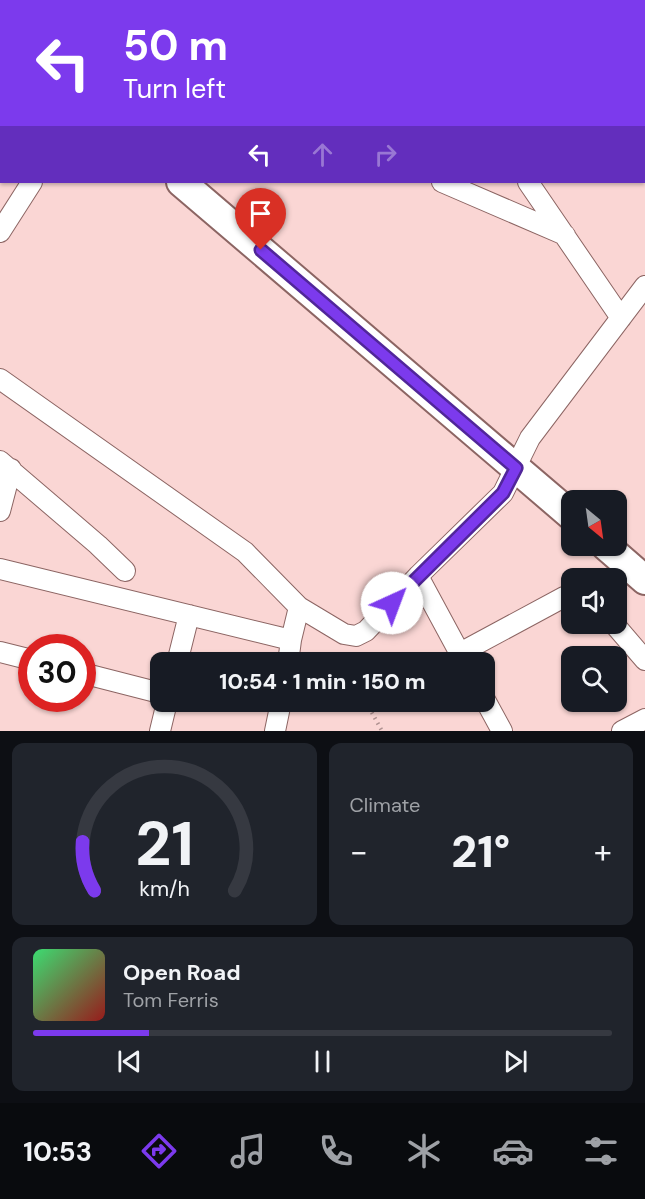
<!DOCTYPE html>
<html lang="en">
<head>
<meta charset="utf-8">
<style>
	:root { --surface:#171b24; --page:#20242c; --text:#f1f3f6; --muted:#9ea1a6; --line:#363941; --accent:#7c3aed }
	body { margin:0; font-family:"DM Sans",sans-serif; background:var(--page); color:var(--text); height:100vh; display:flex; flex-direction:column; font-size:22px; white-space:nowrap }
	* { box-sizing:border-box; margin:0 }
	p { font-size:20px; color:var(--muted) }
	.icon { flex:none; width:33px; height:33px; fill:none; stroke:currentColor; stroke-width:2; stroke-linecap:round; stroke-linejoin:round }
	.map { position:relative; height:731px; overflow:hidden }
	.drawer { display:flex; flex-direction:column; gap:12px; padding:12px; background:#0d0f14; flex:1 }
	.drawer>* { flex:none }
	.banner { position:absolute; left:0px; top:0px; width:645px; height:183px; box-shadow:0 2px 4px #0004; background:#7c3aed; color:#fff; overflow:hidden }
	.needle { width:39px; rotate:151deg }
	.buttons { position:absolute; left:561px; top:490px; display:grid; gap:12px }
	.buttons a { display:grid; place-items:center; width:66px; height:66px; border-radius:12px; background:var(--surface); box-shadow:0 2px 4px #0004; font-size:30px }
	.speed { position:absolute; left:18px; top:634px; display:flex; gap:12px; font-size:30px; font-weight:700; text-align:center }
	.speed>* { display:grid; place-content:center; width:78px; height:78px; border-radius:50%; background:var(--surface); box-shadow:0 2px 4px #0004; line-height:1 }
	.speed .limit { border:9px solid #d22; background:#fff; color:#111 }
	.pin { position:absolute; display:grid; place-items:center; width:51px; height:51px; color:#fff; margin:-62px -26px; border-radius:50% 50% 50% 0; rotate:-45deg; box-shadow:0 0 6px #0007 }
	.pin .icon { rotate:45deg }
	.me { position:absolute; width:66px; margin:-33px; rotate:43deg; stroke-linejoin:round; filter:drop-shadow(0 0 4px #0008) }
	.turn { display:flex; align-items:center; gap:21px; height:126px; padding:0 24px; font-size:27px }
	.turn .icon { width:78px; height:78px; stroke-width:2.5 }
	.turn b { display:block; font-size:42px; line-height:51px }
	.lanes { display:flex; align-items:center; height:57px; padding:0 24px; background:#0003; justify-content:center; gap:30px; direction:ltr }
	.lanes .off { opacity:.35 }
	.big { font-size:45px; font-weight:800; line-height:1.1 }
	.drawer .card { flex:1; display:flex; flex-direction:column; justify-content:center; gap:9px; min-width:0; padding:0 21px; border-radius:12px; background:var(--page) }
	.drawer .dial { align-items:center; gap:0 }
	.dial svg { height:156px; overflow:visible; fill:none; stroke:var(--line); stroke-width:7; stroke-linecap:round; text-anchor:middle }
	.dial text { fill:var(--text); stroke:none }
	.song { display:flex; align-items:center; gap:18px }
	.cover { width:72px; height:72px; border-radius:9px; background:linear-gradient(135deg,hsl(140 70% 55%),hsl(0 70% 35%)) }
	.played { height:6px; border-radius:3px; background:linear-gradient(90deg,var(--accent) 20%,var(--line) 20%) }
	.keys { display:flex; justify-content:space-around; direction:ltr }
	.heat { display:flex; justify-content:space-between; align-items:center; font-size:33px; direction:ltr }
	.drawer .tiles { flex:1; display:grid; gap:12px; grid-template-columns:1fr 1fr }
	.card:last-child { grid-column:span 2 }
	.trip { position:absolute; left:150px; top:652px; width:345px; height:60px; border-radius:12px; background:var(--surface); box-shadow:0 2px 4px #0004; font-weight:800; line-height:60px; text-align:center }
	.tab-bar { display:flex; height:96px; justify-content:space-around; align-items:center; background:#090b0e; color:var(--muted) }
	.tab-bar .icon { width:42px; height:42px }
	.tab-bar .on { color:var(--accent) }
	.tab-bar b { font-size:27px; color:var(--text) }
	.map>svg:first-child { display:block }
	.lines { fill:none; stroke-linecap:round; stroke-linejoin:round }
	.street-casing { stroke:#8c6563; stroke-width:22 }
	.secondary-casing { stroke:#8c6563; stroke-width:32 }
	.path { stroke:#ae9190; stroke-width:4; stroke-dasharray:1.5 4.5; stroke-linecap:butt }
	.street { stroke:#fff; stroke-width:20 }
	.secondary { stroke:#fff; stroke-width:28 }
	.route-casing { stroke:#51269a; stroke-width:15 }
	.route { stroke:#7c3aed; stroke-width:10 }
</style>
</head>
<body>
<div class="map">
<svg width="645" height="731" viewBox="0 0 645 731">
	<rect width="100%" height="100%" fill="#fad6d4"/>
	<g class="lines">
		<!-- street casing -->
		<g class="street-casing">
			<path id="street" d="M538,0L539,2
				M306,2L307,0
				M485,2L486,0
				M644,158L645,160
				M442,182L565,235
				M528,182L621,318
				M0,232L32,182
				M243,235L266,213
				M0,379L245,552L299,607L291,640L288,663
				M0,461L98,545L125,571
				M0,511L11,469
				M0,569L291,640
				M418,576L465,663
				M299,607L344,634L356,636L366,631L418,576L503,493L530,438L645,286
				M614,624L645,660
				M0,652L32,660
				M460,653L564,597L572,595
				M177,663L189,615
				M82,673L160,693
				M484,698L502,731
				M160,731L167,702
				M275,731L281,702
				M622,731L645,719"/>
		</g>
		<!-- secondary casing -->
		<g class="secondary-casing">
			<path id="secondary" d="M0,45L2,46
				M181,182L572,516
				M606,546L645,580"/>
		</g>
		<!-- path -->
		<path class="path" d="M366,702L382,731"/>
		<!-- street -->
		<use href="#street" class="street"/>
		<!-- secondary -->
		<use href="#secondary" class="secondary"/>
	</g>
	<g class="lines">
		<!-- route casing -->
		<g class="route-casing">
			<path id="route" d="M261,250L516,468L503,493L392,603"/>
		</g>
		<!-- route -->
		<use href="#route" class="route"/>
	</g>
</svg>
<div class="buttons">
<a><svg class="needle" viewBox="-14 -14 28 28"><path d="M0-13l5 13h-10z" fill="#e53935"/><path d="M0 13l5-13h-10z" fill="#9ea1a6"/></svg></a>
<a><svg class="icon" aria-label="sound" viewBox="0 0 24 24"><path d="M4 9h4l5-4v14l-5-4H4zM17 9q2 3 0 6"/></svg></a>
<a><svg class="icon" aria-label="search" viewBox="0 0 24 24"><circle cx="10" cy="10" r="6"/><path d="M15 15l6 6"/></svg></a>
</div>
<div class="speed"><div class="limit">30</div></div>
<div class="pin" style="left:261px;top:250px;background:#d93025"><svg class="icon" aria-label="arrive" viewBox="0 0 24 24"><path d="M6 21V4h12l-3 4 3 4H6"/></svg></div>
<svg class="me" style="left:392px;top:603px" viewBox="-20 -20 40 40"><circle r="19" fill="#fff"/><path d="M0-13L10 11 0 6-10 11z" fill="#7c3aed"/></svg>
<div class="trip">10:54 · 1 min · 150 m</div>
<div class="banner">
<div class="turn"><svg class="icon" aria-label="left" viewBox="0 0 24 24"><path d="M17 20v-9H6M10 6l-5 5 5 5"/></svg><div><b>50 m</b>Turn left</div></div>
<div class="lanes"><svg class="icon" aria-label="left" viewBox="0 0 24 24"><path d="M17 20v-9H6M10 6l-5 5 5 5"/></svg><svg class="icon off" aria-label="ahead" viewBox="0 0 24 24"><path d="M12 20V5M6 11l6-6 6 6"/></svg><svg class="icon off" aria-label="right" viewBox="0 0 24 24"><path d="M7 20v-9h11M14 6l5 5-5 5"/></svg></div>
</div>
</div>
<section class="drawer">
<div class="tiles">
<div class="card dial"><svg viewBox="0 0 100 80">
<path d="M14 69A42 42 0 1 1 86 69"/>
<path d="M14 69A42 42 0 0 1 8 44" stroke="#7c3aed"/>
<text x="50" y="56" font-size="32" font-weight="700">21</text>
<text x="50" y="72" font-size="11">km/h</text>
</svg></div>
<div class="card"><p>Climate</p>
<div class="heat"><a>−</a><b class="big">21°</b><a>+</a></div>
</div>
<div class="card">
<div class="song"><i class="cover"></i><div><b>Open Road</b><p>Tom Ferris</p></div></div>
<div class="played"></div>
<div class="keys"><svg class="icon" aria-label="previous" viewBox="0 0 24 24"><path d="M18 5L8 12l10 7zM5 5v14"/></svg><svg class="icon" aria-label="pause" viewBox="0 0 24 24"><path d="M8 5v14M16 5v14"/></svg><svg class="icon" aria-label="next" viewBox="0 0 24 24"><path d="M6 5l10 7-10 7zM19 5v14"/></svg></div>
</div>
</div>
</section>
<nav class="tab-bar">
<b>10:53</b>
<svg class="icon on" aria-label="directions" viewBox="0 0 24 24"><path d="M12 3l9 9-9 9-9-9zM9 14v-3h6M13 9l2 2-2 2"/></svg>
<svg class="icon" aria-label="music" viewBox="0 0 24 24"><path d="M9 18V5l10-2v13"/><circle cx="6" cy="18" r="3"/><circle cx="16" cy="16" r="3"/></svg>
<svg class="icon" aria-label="phone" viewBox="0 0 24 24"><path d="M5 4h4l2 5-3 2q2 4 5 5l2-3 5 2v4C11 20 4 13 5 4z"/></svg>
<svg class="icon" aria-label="climate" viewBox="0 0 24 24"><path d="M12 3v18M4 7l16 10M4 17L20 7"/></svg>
<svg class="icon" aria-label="car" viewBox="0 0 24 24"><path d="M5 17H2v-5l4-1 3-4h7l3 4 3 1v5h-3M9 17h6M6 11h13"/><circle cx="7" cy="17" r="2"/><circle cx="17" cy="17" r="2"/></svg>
<svg class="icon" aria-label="filters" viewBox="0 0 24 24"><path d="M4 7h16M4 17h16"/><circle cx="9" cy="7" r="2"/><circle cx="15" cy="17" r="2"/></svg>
</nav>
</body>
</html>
